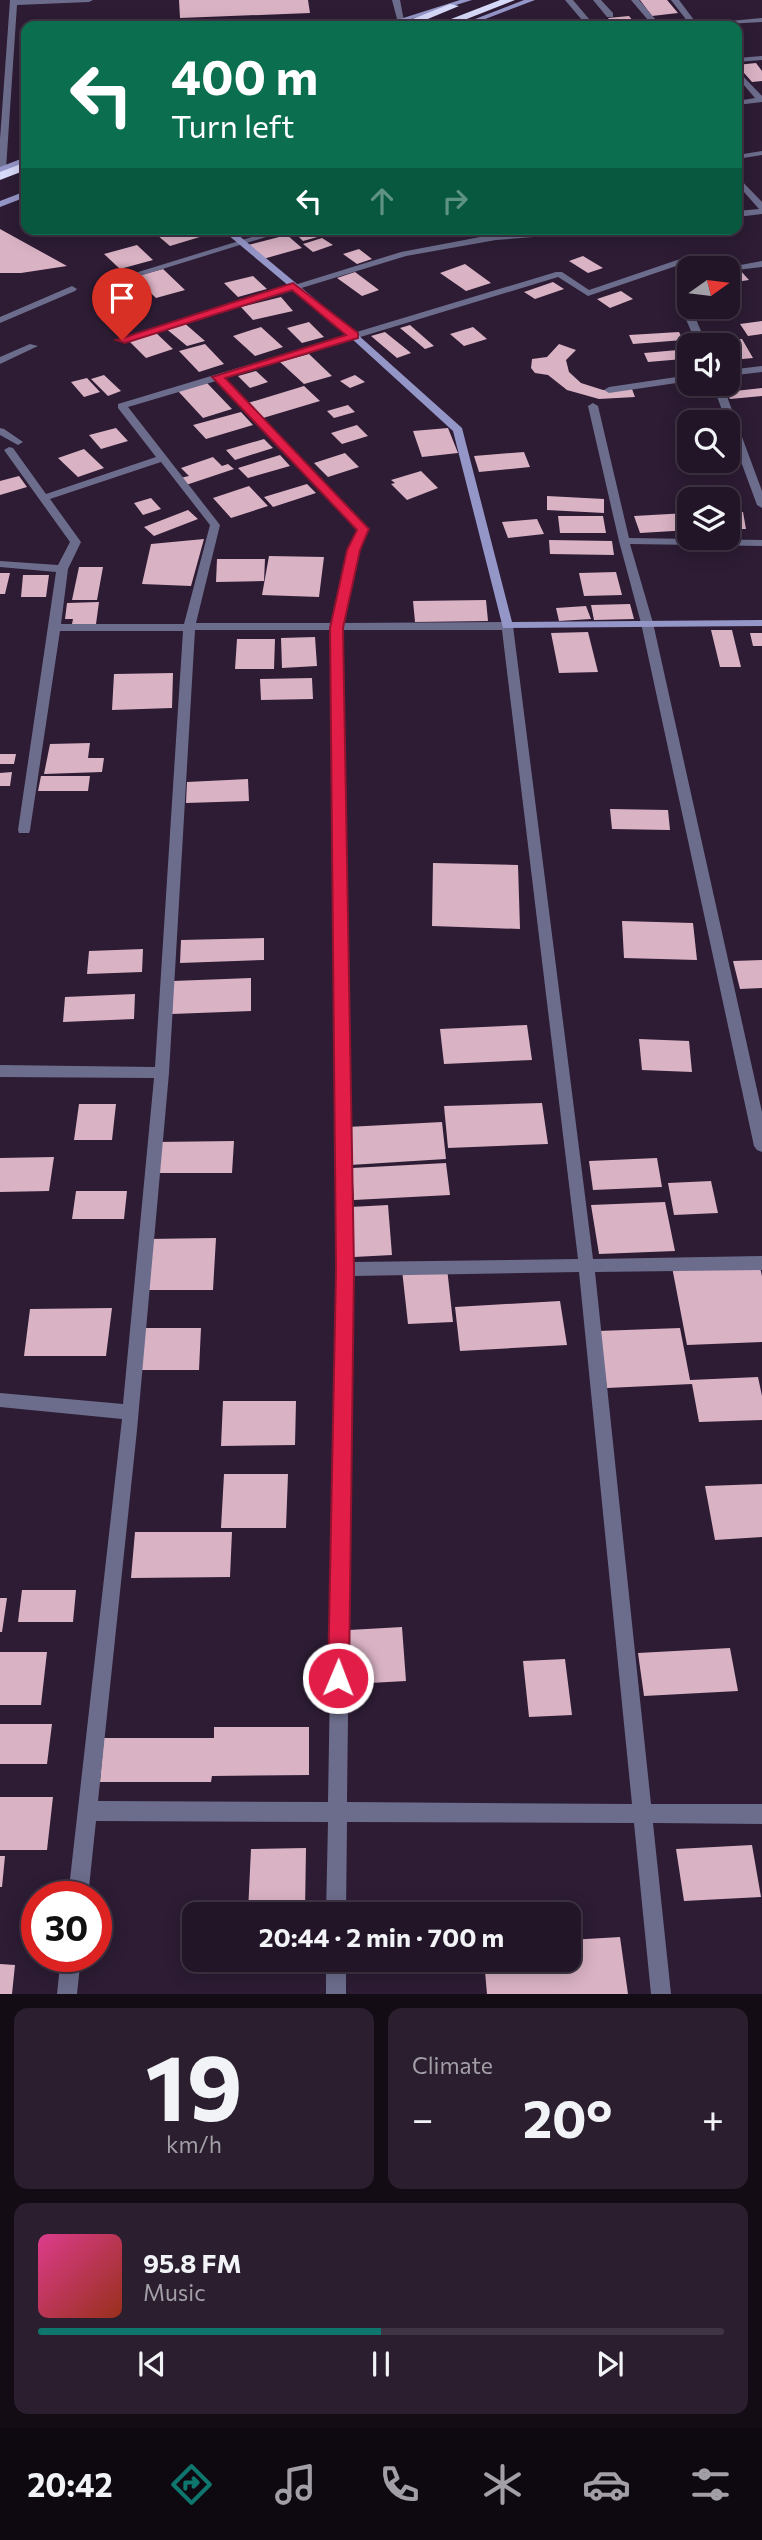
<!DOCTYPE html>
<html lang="en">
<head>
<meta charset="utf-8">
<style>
	:root { --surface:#221527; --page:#2a1e2f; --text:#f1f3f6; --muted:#a29fa7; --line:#3f3444; --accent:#0f766e }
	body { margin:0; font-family:Commissioner,sans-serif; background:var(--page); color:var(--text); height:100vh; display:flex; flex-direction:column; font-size:26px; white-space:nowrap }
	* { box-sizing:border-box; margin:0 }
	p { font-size:23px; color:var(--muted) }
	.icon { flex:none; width:38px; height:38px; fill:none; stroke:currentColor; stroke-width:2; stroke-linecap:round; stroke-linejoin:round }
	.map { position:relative; height:1994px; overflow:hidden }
	.sheet { display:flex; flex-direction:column; gap:14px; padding:14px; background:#130c15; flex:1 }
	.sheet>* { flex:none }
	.banner { position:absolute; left:21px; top:21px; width:721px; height:214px; border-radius:14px; box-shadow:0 4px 18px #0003,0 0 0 2px var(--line); background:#0b6e4f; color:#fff; overflow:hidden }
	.needle { width:46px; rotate:76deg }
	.fabs { position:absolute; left:677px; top:256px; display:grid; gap:14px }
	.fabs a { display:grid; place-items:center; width:63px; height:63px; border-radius:14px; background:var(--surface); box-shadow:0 4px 18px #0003,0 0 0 2px var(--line); font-size:35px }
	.speed { position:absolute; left:21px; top:1881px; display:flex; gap:14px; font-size:35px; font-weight:700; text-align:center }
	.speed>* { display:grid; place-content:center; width:91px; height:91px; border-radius:50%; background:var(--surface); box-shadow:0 4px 18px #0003,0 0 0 2px var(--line); line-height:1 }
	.speed .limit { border:10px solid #d22; background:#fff; color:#111 }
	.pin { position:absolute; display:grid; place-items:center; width:60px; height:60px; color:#fff; margin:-72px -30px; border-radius:50% 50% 50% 0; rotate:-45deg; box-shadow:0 0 7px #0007 }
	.pin .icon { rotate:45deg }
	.me { position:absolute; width:77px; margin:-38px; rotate:1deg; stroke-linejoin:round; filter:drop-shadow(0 0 5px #0008) }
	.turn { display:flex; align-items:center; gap:24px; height:147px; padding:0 35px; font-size:32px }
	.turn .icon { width:91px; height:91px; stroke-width:2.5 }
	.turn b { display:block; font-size:49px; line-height:60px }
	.lanes { display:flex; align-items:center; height:66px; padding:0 35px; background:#0003; justify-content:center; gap:35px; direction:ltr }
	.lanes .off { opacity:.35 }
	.big { font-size:52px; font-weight:700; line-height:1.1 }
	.sheet .tile { flex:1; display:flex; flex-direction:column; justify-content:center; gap:10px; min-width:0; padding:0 24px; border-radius:14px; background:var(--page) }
	.sheet .dial { align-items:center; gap:0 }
	.dial b { font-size:91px; line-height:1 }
	.song { display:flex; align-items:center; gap:21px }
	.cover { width:84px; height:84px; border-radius:10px; background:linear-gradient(135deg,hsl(330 70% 55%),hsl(10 70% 35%)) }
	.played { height:7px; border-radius:4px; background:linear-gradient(90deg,var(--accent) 50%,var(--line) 50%) }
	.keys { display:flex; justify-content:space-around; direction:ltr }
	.heat { display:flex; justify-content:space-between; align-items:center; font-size:38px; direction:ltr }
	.sheet .tiles { flex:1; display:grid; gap:14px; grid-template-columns:1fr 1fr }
	.tile:last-child { grid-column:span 2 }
	.trip { position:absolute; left:182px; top:1902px; width:399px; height:70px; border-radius:14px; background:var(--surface); box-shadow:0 4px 18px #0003,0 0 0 2px var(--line); font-weight:700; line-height:70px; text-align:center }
	.menu { display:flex; height:112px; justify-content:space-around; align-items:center; background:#0e0810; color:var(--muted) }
	.menu .icon { width:49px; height:49px }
	.menu .selected { color:var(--accent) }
	.menu b { font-size:32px; color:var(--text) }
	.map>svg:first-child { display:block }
	.building { fill:#d9b2c4 }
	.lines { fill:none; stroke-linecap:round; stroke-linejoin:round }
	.lane { fill:#6c6d8c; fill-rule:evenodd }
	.street { fill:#6c6d8c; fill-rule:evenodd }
	.secondary { fill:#9596c8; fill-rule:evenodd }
	.highway { fill:#d7d9f9; fill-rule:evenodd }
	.route { fill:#e11d48; stroke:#92132f; stroke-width:2 }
</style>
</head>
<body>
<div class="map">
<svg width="762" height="1994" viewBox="0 0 762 1994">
	<rect width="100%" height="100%" fill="#2d1c34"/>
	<!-- building -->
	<path class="building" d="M179,0H308L310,13L180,18Z
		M640,0H667L678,13L652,16Z
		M629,16L637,26H614L608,18Z
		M756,63L762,71V81L752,82L737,65Z
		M0,229L67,266L21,273H0Z
		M150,229H209L213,233L170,246Z
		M313,229L321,236L303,241L292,230Z
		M287,235L302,248L263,259L248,245Z
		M322,238L333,245L313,252L303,244Z
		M137,245L153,260L120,269L104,254Z
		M359,249L372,259L357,264L343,254Z
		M583,256L603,268L588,273L569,261Z
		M465,264L491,283L466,291L440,273Z
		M163,269L185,290L156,298L134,277Z
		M739,269L749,280L729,283L728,271Z
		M355,272L379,290L362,296L337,278Z
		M253,276L267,289L238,297L224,283Z
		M553,282L564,289L535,299L524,292Z
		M621,291L633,299L610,308L597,299Z
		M281,297L293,311L253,320L241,307Z
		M182,321L205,341L187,346L164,327Z
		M762,321V334L748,336L740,324Z
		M309,322L324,337L302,343L287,328Z
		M410,325L434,346L425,349L400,328Z
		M261,327L283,347L255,356L233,336Z
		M473,327L487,339L464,346L450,334Z
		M154,331L173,349L146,358L127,339Z
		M385,332L411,353L397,358L371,336Z
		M679,332L683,340L633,344L629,335Z
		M742,339L753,358L732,360L728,356V345H716L714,341Z
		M205,344L224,364L199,372L179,351Z
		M559,344L576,350L566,360L569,372L581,383L603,390L632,389L635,397L599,399L567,390L548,375L535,373L531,368L532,359L547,357Z
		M678,350L683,359L648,362L644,353Z
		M309,354L332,376L304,384L280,362Z
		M256,371L268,382L250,388L238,376Z
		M104,375L121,391L108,396L91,379Z
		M355,375L365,382L350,388L340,381Z
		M87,378L100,392L84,397L71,382Z
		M207,383L232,409L203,418L178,391Z
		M304,386L320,401L263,418L248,403Z
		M762,388V396L730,399L726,392Z
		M348,405L355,412L334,418L327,411Z
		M241,412L253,425L206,439L193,425Z
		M357,425L368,436L342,444L331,433Z
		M116,428L128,441L101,449L89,435Z
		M448,428L458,453L422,457L413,431Z
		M264,439L273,448L235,460L226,450Z
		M84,449L104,468L78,477L58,458Z
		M524,452L530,467L479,472L474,456Z
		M345,453L359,467L328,477L314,463Z
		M280,455L290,466L248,478L238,468Z
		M213,457L222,466L228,464L234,469L186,485L180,478L189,476L181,468Z
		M421,471L438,488L407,500L391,484L395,483L391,480Z
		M19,476L27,487L0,495V481Z
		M307,484L316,493L273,507L264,497Z
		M249,486L268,506L231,518L213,498Z
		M547,496L604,499V513L547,510Z
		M151,498L161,509L143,515L134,503Z
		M188,510L198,519L154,536L144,527Z
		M728,512H743L746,529H728Z
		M687,513L690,530L640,533L634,516Z
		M558,516H603L606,533H560Z
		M537,519L544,534L508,538L502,522Z
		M204,539L191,586L142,584L151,544Z
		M549,540L612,541L614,555L550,554Z
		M269,556L324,557L319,597L262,595Z
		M217,559H265L264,581L216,582Z
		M79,567H103L97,600H72Z
		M616,572L622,595L584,596L579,573Z
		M0,573H10L5,594H0Z
		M23,575H49L46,597H21Z
		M486,600L488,621L415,622L413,601Z
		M99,602L96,624H72L73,619H65L67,603Z
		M630,604L634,619L594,620L591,605Z
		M586,606L591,619L559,621L556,608Z
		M711,630H732L741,667H720Z
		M588,632L598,672L559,673L551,633Z
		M750,633H762V646H753Z
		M315,637L317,666L282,668L281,638Z
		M237,639H275L274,669H235Z
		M173,673L172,708L112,710L114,674Z
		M312,678L313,699L261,700L260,679Z
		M90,743L88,758H104L102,772L44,774L50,744Z
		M0,754H16L14,764H0Z
		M12,772L10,786H0V773Z
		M41,776H90L88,791H38Z
		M248,779L249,801L186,803L187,782Z
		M610,809L668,810L670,830L612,829Z
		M433,863L518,865L520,929L432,926Z
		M622,921L693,923L697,960L624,958Z
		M264,938V960L180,963L181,940Z
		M143,949L142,972L87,974L89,951Z
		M762,960V988L740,989L733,961Z
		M251,978V1011L172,1014L173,981Z
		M135,994L134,1019L63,1022L65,997Z
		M527,1025L532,1060L444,1064L440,1029Z
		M639,1039L689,1041L692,1072L642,1070Z
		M542,1103L548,1144L448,1148L444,1106Z
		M79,1104H116L112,1140H74Z
		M442,1122L446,1159L350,1165L347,1127Z
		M234,1141L232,1173H153L155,1142Z
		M54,1157L49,1191L0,1192V1158Z
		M657,1158L662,1187L593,1190L589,1161Z
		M446,1163L450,1195L354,1200L352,1168Z
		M711,1181L718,1213L674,1215L668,1183Z
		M76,1191H127L124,1219H72Z
		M665,1202L675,1251L599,1254L591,1205Z
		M388,1205L392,1255L354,1257L350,1207Z
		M216,1238L213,1290H143L147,1239Z
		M759,1263L762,1276V1342L687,1345L672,1267Z
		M447,1268L453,1322L408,1324L402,1270Z
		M560,1301L567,1345L460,1351L455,1307Z
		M112,1308L106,1356H24L30,1309Z
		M138,1328H201L199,1370H134Z
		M680,1328L690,1380L758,1377L762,1396V1420L699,1422L692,1384L607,1388L598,1331Z
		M223,1401H296L295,1445L221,1446Z
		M224,1474H288L286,1528H221Z
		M762,1484V1537L715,1540L705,1486Z
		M135,1532H232L230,1577L131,1578Z
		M22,1590H76L73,1622H18Z
		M0,1598H7L2,1632H0Z
		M402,1627L406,1681L352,1684L349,1630Z
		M730,1648L738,1691L644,1696L638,1653Z
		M0,1652H47L41,1705H0Z
		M565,1659L572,1715L529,1717L523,1661Z
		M0,1724H52L47,1764H0Z
		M214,1727H309V1775L212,1776L211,1782H100L104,1738H214Z
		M0,1797H53L47,1850H0Z
		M752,1845L761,1897L684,1901L676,1849Z
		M306,1848L305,1911L248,1912L251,1849Z
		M0,1856H5L2,1887H0Z
		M620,1937L628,1994H487L484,1960H569V1940Z
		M0,1964L15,1965L12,1994H0Z"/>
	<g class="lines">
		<!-- lane -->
		<path class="lane" d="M392,0H400L404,21L397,19Z
			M565,0H573L595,26H587Z
			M593,0H601L613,13V17H607Z
			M72,286L77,289L75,291L0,323V317Z
			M30,344L38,346L0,364V357Z
			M0,428L4,429L23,442L18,445L0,435Z"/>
		<!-- street -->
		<path class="street" d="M10,0H93L89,2L17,5L6,169L2,172L0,171V139Z
			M631,0H639L661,26H653Z
			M671,0H679L697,24L762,18V22L691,26Z
			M762,56V60L737,62V58Z
			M737,70L762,96V102L737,105V101L755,98L737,77Z
			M762,151V155L737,159V155Z
			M737,176L762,202V214L737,217V211L759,209L737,184Z
			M278,229H292L117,283L109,281Z
			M560,229H601L597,232L496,240L406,256L125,342L117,340L401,252L496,234Z
			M689,256L706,268H696L688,262L588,296L558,277L225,378L368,529L359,550L343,623L507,622L513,626L593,1259L762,1256V1270L595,1272L651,1804H762V1824L653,1823L671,1994H651L634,1823L347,1822L346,1914H326L328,1822L96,1821L88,1897H68L122,1419L0,1407V1393L123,1404L154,1078L0,1077V1065L155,1067L183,631H60L30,830L29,833H19L18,830L56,572L0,567V561L58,565L70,542L4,450L9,447L13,448L46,494L156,457L118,408V404L556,272H562L589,290ZM216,381L357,529L349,550L331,623H196L220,525L128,407ZM161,462L210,525L184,624H61L68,569L81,542L50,499ZM195,630H330L337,1269L328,1802L98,1801L137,1430L169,1073ZM342,630H502L578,1259L353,1262ZM579,1272L632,1804L347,1802L353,1276Z
			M762,261V267L728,271V268H724Z
			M687,307L692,310L707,345H697L682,310Z
			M762,366V372L728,376V370Z
			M690,375V381L609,393L604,390L609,387Z
			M712,383H722L762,491V508L757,505Z
			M593,403L598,406L629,538L762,540V546L630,544L653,623L762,1112V1152L757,1150L754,1146L641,623L619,541L588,406Z
			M61,1956H81L77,1994H57Z
			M326,1960H346V1994H326Z"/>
		<!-- secondary -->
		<path class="secondary" d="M460,0H472L389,26H378Z
			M524,0H535L467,26H457Z
			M26,157V163L0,173V167Z
			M26,191V197L0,207V201Z
			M221,229H231L357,334L462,428L512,622L762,620V626L503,628L453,431L351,338Z"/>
		<!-- highway -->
		<path class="highway" d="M500,0H515L449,26H433Z
			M450,4L459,6L411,26H395Z
			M26,162V170L0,180V172Z"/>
	</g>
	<!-- route -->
	<path class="route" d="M293,283L358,333V338L225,378L369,529L360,550L343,628L354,1269L349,1678L346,1685L338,1688L331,1685L328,1678L336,1269L330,628L347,550L357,530L212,377L346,335L292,290L125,343L116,340Z"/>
</svg>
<div class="fabs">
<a><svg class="needle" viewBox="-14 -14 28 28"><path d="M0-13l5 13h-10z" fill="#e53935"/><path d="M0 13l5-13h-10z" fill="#a29fa7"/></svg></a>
<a><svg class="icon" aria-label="sound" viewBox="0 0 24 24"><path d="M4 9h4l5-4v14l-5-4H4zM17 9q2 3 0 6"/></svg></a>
<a><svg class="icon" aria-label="search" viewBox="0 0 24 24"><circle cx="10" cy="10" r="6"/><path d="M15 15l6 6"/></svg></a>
<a><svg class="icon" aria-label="layers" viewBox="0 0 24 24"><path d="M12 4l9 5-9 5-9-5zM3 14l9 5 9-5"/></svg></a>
</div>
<div class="speed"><div class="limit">30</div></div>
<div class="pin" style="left:122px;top:340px;background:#d93025"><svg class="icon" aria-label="arrive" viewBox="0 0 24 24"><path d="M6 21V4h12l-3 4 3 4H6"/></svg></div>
<svg class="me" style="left:338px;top:1678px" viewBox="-20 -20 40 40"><circle r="17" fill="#e11d48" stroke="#fff" stroke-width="3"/><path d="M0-11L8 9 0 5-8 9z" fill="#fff"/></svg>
<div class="trip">20:44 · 2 min · 700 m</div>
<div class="banner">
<div class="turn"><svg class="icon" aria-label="left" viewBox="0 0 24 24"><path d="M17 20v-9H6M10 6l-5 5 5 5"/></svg><div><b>400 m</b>Turn left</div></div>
<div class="lanes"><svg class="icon" aria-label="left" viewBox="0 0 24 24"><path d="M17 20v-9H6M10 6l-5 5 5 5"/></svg><svg class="icon off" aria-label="ahead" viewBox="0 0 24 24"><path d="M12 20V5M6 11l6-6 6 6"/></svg><svg class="icon off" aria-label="right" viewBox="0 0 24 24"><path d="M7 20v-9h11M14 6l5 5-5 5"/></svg></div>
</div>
</div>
<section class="sheet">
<div class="tiles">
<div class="tile dial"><b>19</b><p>km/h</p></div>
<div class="tile"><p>Climate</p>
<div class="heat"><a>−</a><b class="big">20°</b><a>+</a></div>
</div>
<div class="tile">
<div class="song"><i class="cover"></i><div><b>95.8 FM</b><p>Music</p></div></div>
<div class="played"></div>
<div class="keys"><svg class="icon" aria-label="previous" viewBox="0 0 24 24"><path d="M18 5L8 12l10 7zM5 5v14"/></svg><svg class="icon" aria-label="pause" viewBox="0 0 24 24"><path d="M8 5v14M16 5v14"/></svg><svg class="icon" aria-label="next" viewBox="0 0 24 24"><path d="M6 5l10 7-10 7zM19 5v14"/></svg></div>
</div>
</div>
</section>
<nav class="menu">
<b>20:42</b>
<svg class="icon selected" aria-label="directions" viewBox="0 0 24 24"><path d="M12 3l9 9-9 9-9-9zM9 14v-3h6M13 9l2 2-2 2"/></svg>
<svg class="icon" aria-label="music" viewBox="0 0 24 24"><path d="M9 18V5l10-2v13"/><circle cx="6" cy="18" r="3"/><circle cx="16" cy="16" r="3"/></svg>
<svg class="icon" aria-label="phone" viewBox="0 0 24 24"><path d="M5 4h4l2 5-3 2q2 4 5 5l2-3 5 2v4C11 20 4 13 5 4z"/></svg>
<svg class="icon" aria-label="climate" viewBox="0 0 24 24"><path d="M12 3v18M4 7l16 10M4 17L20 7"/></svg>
<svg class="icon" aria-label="car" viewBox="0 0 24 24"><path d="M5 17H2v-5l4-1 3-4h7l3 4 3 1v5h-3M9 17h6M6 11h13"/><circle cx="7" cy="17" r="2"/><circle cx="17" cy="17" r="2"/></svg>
<svg class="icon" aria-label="filters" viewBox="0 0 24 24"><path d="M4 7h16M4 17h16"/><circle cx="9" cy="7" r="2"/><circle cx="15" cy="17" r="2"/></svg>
</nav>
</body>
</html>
